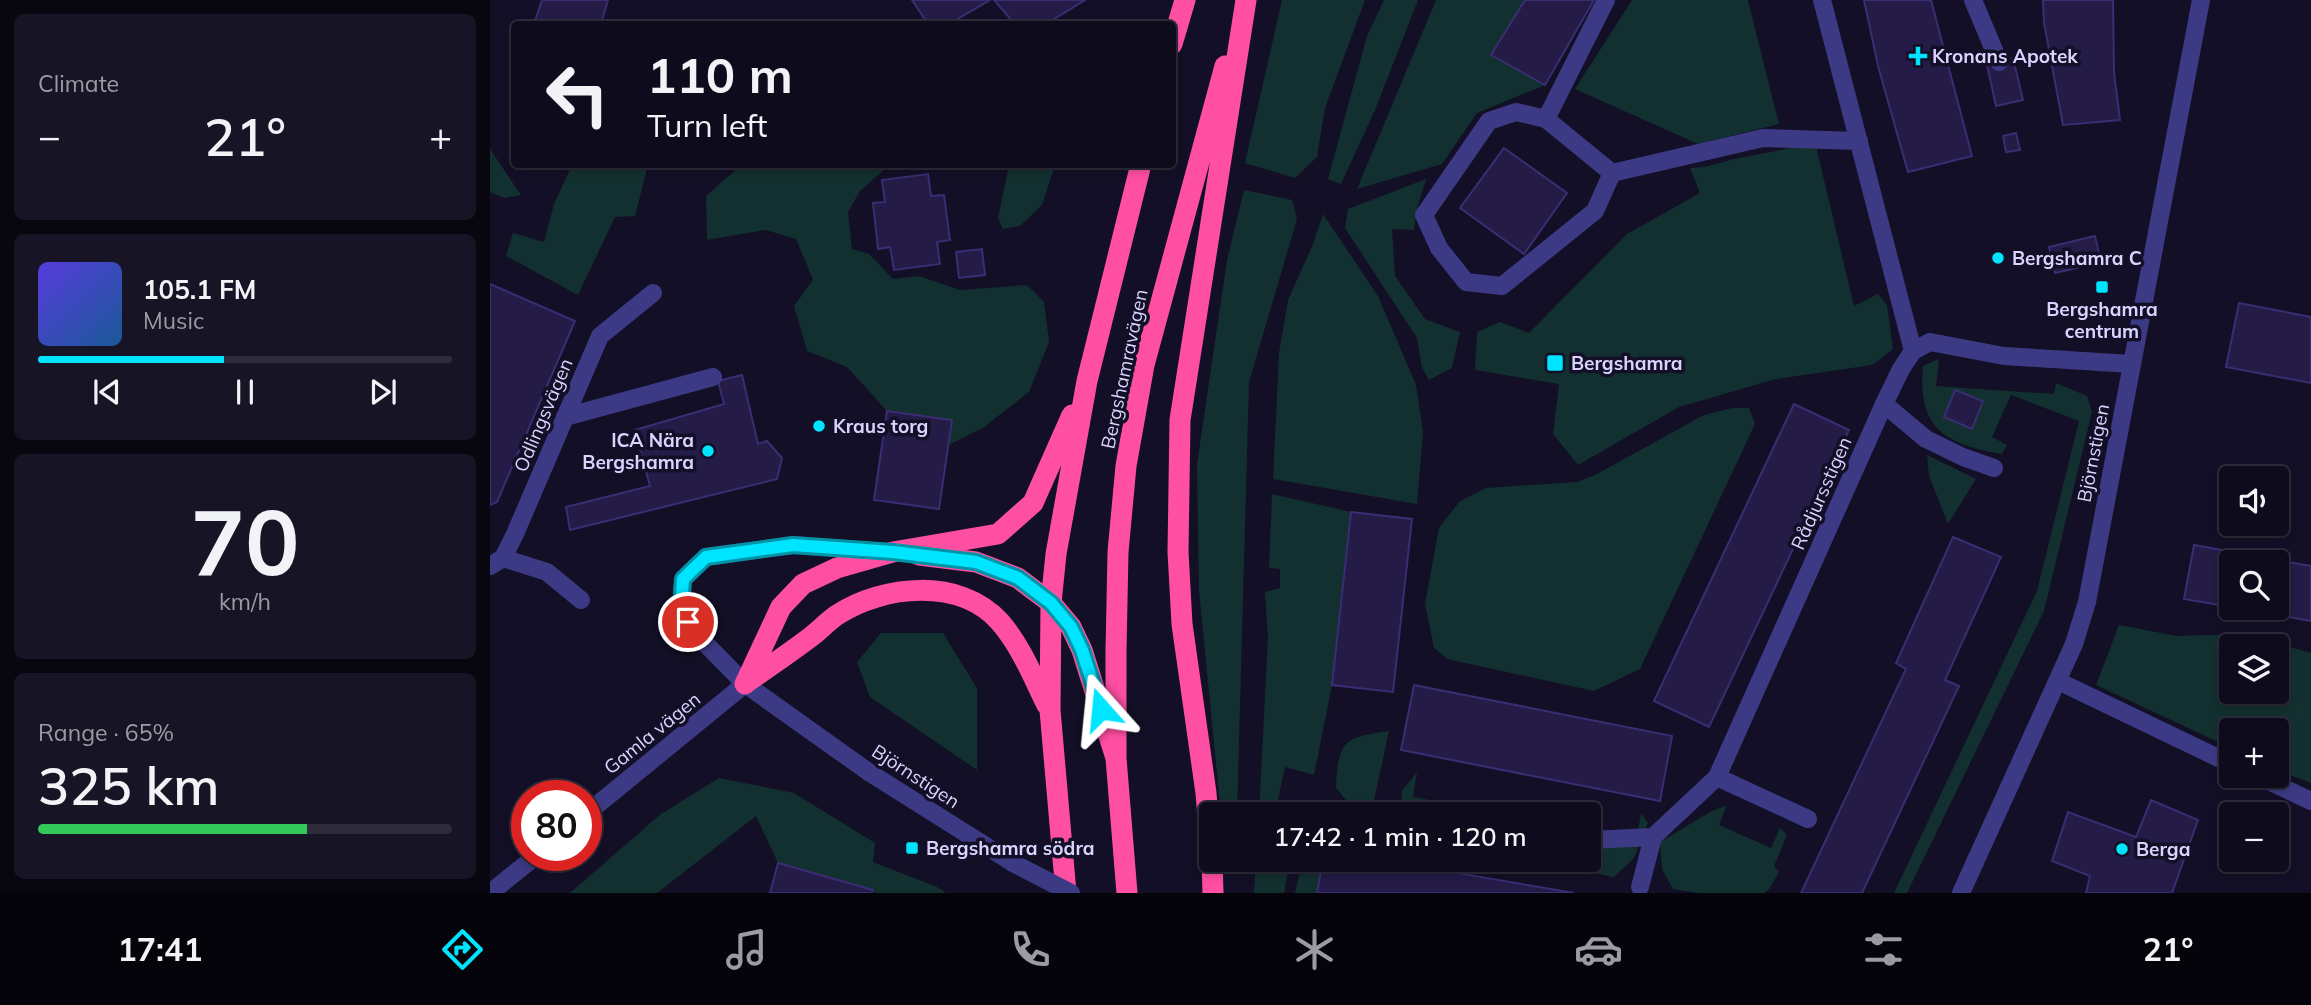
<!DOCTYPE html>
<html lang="en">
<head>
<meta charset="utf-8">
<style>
	:root { --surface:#0e0b1c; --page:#171425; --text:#f1f3f6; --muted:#9b9ba3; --line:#2e2b3b; --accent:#00e5ff }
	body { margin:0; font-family:Mulish,sans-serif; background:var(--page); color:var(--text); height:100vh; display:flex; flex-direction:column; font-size:26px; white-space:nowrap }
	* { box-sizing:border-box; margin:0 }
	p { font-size:23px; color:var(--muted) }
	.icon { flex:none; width:38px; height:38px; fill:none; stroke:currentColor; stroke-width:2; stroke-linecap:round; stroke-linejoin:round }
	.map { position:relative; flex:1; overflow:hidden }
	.sheet { display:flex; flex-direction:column; gap:14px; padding:14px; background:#08060f; width:490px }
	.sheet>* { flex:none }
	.guide { position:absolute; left:21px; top:21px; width:665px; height:147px; border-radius:7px; box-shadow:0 4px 10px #0003,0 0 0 2px var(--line); background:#0e0b1c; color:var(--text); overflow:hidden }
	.tools { position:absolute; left:1729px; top:466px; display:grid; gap:14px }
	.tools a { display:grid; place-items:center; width:70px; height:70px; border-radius:7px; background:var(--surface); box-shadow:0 4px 10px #0003,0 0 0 2px var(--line); font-size:35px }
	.speed { position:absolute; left:21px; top:780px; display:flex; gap:14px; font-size:35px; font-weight:700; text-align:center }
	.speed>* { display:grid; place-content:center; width:91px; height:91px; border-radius:50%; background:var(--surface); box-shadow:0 4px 10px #0003,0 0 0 2px var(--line); line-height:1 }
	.speed .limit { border:10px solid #d22; background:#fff; color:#111 }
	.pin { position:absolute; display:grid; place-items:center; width:60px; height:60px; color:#fff; margin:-30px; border:4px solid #fff; border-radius:50%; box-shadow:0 2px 7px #0007 }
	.me { position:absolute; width:77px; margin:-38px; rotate:342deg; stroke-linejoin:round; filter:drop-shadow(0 0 5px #0008) }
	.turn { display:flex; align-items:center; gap:24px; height:147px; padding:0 21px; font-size:32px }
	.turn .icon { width:91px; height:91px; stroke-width:2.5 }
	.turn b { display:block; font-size:49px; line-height:60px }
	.big { font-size:52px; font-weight:600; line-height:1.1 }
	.sheet .widget { flex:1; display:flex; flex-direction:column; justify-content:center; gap:10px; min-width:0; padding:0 24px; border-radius:10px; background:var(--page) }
	.sheet .dial { align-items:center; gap:0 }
	.dial b { font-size:91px; line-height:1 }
	.song { display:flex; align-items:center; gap:21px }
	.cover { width:84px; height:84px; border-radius:10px; background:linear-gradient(135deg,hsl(250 70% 55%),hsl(210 70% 35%)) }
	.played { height:7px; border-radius:4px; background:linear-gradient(90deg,var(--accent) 45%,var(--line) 45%) }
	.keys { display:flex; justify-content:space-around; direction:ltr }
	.heat { display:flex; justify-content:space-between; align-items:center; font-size:38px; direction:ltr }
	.charge { height:10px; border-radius:5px; background:linear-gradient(90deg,#34c759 65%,var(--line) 0) }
	.trip { position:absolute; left:709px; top:802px; width:402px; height:70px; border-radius:7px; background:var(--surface); box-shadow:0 4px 10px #0003,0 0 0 2px var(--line); font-weight:600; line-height:70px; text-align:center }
	.menu { display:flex; height:112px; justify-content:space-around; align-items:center; background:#06040b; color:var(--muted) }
	.menu .icon { width:49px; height:49px }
	.menu .active { color:var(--accent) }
	.menu b { font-size:32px; color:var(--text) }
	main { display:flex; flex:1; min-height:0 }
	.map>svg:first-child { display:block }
	.green { fill:#12302f; fill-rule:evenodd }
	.building { fill:#241b47; stroke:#3b2d73; stroke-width:2 }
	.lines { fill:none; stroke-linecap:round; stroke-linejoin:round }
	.minor { stroke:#3d3a85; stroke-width:18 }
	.highway { stroke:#ff4fa3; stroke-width:21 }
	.minor-bridge { stroke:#3d3a85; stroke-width:18 }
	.route-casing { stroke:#0095a6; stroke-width:18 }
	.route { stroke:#00e5ff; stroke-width:12 }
	.poi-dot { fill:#00e5ff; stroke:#130f26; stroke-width:2.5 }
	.labels { text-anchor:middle; stroke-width:7; stroke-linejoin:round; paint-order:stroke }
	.poi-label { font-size:19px; font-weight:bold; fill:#d9d4ff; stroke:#130f26; text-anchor:start }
	.street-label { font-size:19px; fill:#d9d4ff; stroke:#130f26 }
</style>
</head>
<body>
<main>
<section class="sheet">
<div class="widget"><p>Climate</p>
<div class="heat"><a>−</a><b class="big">21°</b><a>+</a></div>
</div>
<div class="widget">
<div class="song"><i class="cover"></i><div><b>105.1 FM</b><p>Music</p></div></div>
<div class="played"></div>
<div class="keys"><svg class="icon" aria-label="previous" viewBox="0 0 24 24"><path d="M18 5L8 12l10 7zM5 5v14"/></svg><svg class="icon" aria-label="pause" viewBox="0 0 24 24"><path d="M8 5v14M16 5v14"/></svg><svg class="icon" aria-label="next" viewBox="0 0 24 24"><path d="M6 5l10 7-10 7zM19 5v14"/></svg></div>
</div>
<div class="widget dial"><b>70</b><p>km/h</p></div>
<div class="widget"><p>Range · 65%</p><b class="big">325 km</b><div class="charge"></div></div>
</section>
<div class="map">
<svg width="1821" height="893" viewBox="0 0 1821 893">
	<rect width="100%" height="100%" fill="#130f26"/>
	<!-- green -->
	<path class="green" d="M792,0H875L835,108L827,157L805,178L755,163Z
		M894,0H928L885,110L851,184L838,179L877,36Z
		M946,0H1035L1001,55L1055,85L987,113L952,164L867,189Z
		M1142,0H1258L1289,124L1208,144L1085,89Z
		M1325,142L1364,306L1388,294L1397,305L1403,349L1382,365L1286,379L1189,407L1088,465L1063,434L1069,384L985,370L987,332L1010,322L1039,333L1137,234L1210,193L1200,168C1217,168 1231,162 1249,158C1274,153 1300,149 1325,142Z
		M0,148L2,152L31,195L14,198L0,192Z
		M82,165H158L145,216L125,217L88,295L16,256L23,233L54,242L64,204Z
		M251,165H418L396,168L370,191L358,212L362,249L379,254L403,279L429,276L470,290L537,285L554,302L559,342L539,392L494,427L459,445L462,420L397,411L357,367L317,351L304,306L323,280L306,239L276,230L217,240L216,196Z
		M519,165H565L552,205L530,226L513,229L508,218Z
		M936,179L927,209L924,230L902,229L905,276L935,319L970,332L962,368L939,380L932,368L927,338L855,228L858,209Z
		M754,190L802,200L807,219L759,382L747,814H731L709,591L707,464L737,260Z
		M833,214L888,296L926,385L933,432L927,504L783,479L789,353L798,300L823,244Z
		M1449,359L1446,386L1564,394L1566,383L1597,396L1602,412L1554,611L1417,893H1404L1547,591L1589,421L1521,395L1502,437L1517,445L1512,454C1455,444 1427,429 1433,366Z
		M1242,408H1259L1265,424L1150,669L1104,691L957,659L944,648L935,603L949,528L970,501L996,488L1087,482L1105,475L1214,415Z
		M1437,455L1486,479L1458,524L1439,476Z
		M782,494L861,512L842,685L824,775L795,767L785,814H769L778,638L775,592L790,588V569L779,568Z
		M1629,625L1687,636L1753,634L1821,653V783L1787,770V730H1741V748L1606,685ZM1741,646H1787V691H1741Z
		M391,633H453L487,688V770L380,697L367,662Z
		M899,731L881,814C865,814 857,800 846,788C848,742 853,737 899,731Z
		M927,772L923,797L1016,814H910L912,791Z
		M229,778L304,793L385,843L383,862L447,887L456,893H385L383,890L288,863L266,816L167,893H80L171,814Z
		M1237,805L1229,825L1281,848L1290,828L1297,835L1284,866L1289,872L1279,889L1274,893H1208L1183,889L1172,869L1170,842L1220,812Z
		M1151,813L1158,823L1144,858L1124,877L1030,859H1099V829L1147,837Z
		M766,859H800L794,893H764Z
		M813,859H833L827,893H805Z"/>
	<!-- building -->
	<path class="building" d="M52,0H118L111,24H44Z
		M422,0H500L459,24H438Z
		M504,0H595L556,24H525Z
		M1035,0H1104L1055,85L1001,55Z
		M1374,0H1441L1482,156L1418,172L1388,66Z
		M1553,0H1623L1624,72L1630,120L1573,125L1554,23Z
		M1523,58L1533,100L1506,106L1497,65Z
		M1526,133L1530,150L1516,152L1513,136Z
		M1014,148L1077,193L1034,254L970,208Z
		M438,174L441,196L454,195L460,240L447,242L450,264L404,270L400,247L388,249L383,203L395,202L392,180Z
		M1605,236L1610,257L1589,262L1591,267L1565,273L1559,247Z
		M492,249L495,275L469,278L466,252Z
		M0,284L85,321L7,502L0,505Z
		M1749,303L1821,317V383L1736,367Z
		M252,375L268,444L277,441L292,458L287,479L80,530L76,507L160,486L145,430L234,404L228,381Z
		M1465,390L1493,401L1482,429L1454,417Z
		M1304,404L1359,430L1219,727L1164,701Z
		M397,411L462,420L449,509L384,500Z
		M861,512L922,519L903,692L842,685Z
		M1463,537L1511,557L1455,680L1469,686L1372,893H1311L1416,669L1406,663Z
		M1704,545L1821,566V621L1744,607H1787V562H1741V607L1694,599Z
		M924,685L1182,736L1170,801L911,750Z
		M1661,800L1708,820L1682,893H1596L1600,876L1562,861L1578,812L1646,837Z
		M833,859H886L1084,893H827Z
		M288,863L383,890L382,893H280Z"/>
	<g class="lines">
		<!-- minor -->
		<path class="minor" d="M1332,0L1423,351
			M1483,0L1509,62
			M1026,112L1056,119L1122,173L1105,211L1012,286L976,282L949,248L934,215L999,121Z
			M1056,119L1116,0
			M1122,173L1273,138L1369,141
			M1394,404L1436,439L1473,457L1504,468
			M75,417L223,377
			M396,552L303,545L216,557L193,579L191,610L206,634L255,684L380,773L523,863
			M13,558L57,572L91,600
			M0,566L13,558L25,534L110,336L163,293
			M1568,681L1741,764
			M1766,775L1821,801
			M1227,777L1318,819
			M924,813L929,814
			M96,814L255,684
			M1099,840L1163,837
			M1150,887L1163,837L1227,777L1394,404L1411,369L1423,351L1440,342L1514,356L1641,364
			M0,893L46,856
			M1471,893L1584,644L1597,602L1711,0"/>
		<!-- highway -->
		<path class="highway" d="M682,44L695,0
			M429,555L486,562L528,578L561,603L581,627L592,650L626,758L637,893
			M257,682C279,667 301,652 322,636C331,629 338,621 347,615C393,585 470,577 510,622C531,646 543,677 557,705
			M255,684L291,607L313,584L347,568L403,552L508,534L543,503L582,415
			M626,758V651L628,552L636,466L654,365L735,66
			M721,853L716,793L692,624L688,552L690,420L756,0
			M722,859L723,893
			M576,893L560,710L561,603L566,554L597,381L651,164"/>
		<!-- minor-bridge -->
		<path class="minor-bridge" d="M523,863L581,893"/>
	</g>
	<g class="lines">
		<!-- route casing -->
		<g class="route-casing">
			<path id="route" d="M198,622L191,610L193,579L216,557L303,545L403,552L486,562L528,578L561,603L581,627L592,650L611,709"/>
		</g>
		<!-- route -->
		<use href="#route" class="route"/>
	</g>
	<!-- markers -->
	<g class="poi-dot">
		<path d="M1424.5 45.5h7v7h7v7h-7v7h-7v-7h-7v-7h7z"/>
		<circle cx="1508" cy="258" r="7"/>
		<rect x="1605" y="280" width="14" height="14" rx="3.5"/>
		<rect x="1056" y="354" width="18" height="18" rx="3.5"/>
		<circle cx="329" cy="426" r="7"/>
		<circle cx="218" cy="451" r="7"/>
		<rect x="415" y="841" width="14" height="14" rx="3.5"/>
		<circle cx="1632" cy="849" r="7"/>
	</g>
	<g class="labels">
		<!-- poi labels -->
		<g class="poi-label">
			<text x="1442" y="63">Kronans Apotek</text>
			<text x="1522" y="265">Bergshamra C</text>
			<text x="1612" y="316" text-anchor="middle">Bergshamra<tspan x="1612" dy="22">centrum</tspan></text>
			<text x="1081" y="370">Bergshamra</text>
			<text x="343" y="433">Kraus torg</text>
			<text x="204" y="447" text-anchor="end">ICA Nära<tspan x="204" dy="22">Bergshamra</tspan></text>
			<text x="436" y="855">Bergshamra södra</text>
			<text x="1646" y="856">Berga</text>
		</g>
		<!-- street labels -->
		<g class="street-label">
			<text transform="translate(634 369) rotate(-78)" y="7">Bergshamravägen</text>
			<text transform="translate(53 415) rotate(-67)" y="7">Odlingsvägen</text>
			<text transform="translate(1603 453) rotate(-79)" y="7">Björnstigen</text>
			<text transform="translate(1331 493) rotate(-66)" y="7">Rådjursstigen</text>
			<text transform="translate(162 733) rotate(-39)" y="7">Gamla vägen</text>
			<text transform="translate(426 776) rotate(33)" y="7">Björnstigen</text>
		</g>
	</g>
</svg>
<div class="tools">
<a><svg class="icon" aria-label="sound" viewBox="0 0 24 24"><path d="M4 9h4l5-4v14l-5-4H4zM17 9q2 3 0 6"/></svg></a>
<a><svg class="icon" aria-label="search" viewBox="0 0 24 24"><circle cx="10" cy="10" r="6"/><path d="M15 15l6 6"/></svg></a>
<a><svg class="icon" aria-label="layers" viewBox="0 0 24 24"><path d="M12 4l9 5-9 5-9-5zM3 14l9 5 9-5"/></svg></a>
<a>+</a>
<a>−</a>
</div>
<div class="speed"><div class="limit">80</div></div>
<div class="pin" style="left:198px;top:622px;background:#d93025"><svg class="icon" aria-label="arrive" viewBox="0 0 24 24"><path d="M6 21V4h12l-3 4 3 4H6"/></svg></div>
<svg class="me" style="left:611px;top:709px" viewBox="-20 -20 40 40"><path d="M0-17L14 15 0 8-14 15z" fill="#00e5ff" stroke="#fff" stroke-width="4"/></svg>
<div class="trip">17:42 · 1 min · 120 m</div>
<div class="guide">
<div class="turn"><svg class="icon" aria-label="left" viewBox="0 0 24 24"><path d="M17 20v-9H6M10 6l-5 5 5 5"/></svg><div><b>110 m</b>Turn left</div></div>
</div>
</div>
</main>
<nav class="menu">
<b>17:41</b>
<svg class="icon active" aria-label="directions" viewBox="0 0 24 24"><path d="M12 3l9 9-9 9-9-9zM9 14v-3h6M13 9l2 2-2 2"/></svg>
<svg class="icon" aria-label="music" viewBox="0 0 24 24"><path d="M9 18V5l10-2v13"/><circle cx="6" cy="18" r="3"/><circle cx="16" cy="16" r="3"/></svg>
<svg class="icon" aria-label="phone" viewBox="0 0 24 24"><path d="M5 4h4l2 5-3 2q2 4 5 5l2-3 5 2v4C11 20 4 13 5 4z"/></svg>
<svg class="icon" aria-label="climate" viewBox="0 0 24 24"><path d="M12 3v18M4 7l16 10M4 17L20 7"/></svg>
<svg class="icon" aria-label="car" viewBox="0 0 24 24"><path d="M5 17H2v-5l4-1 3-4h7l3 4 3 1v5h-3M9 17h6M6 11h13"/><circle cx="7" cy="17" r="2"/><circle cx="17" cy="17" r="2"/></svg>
<svg class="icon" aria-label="filters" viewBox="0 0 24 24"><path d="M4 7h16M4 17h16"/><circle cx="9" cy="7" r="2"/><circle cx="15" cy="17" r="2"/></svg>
<b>21°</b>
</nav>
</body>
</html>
